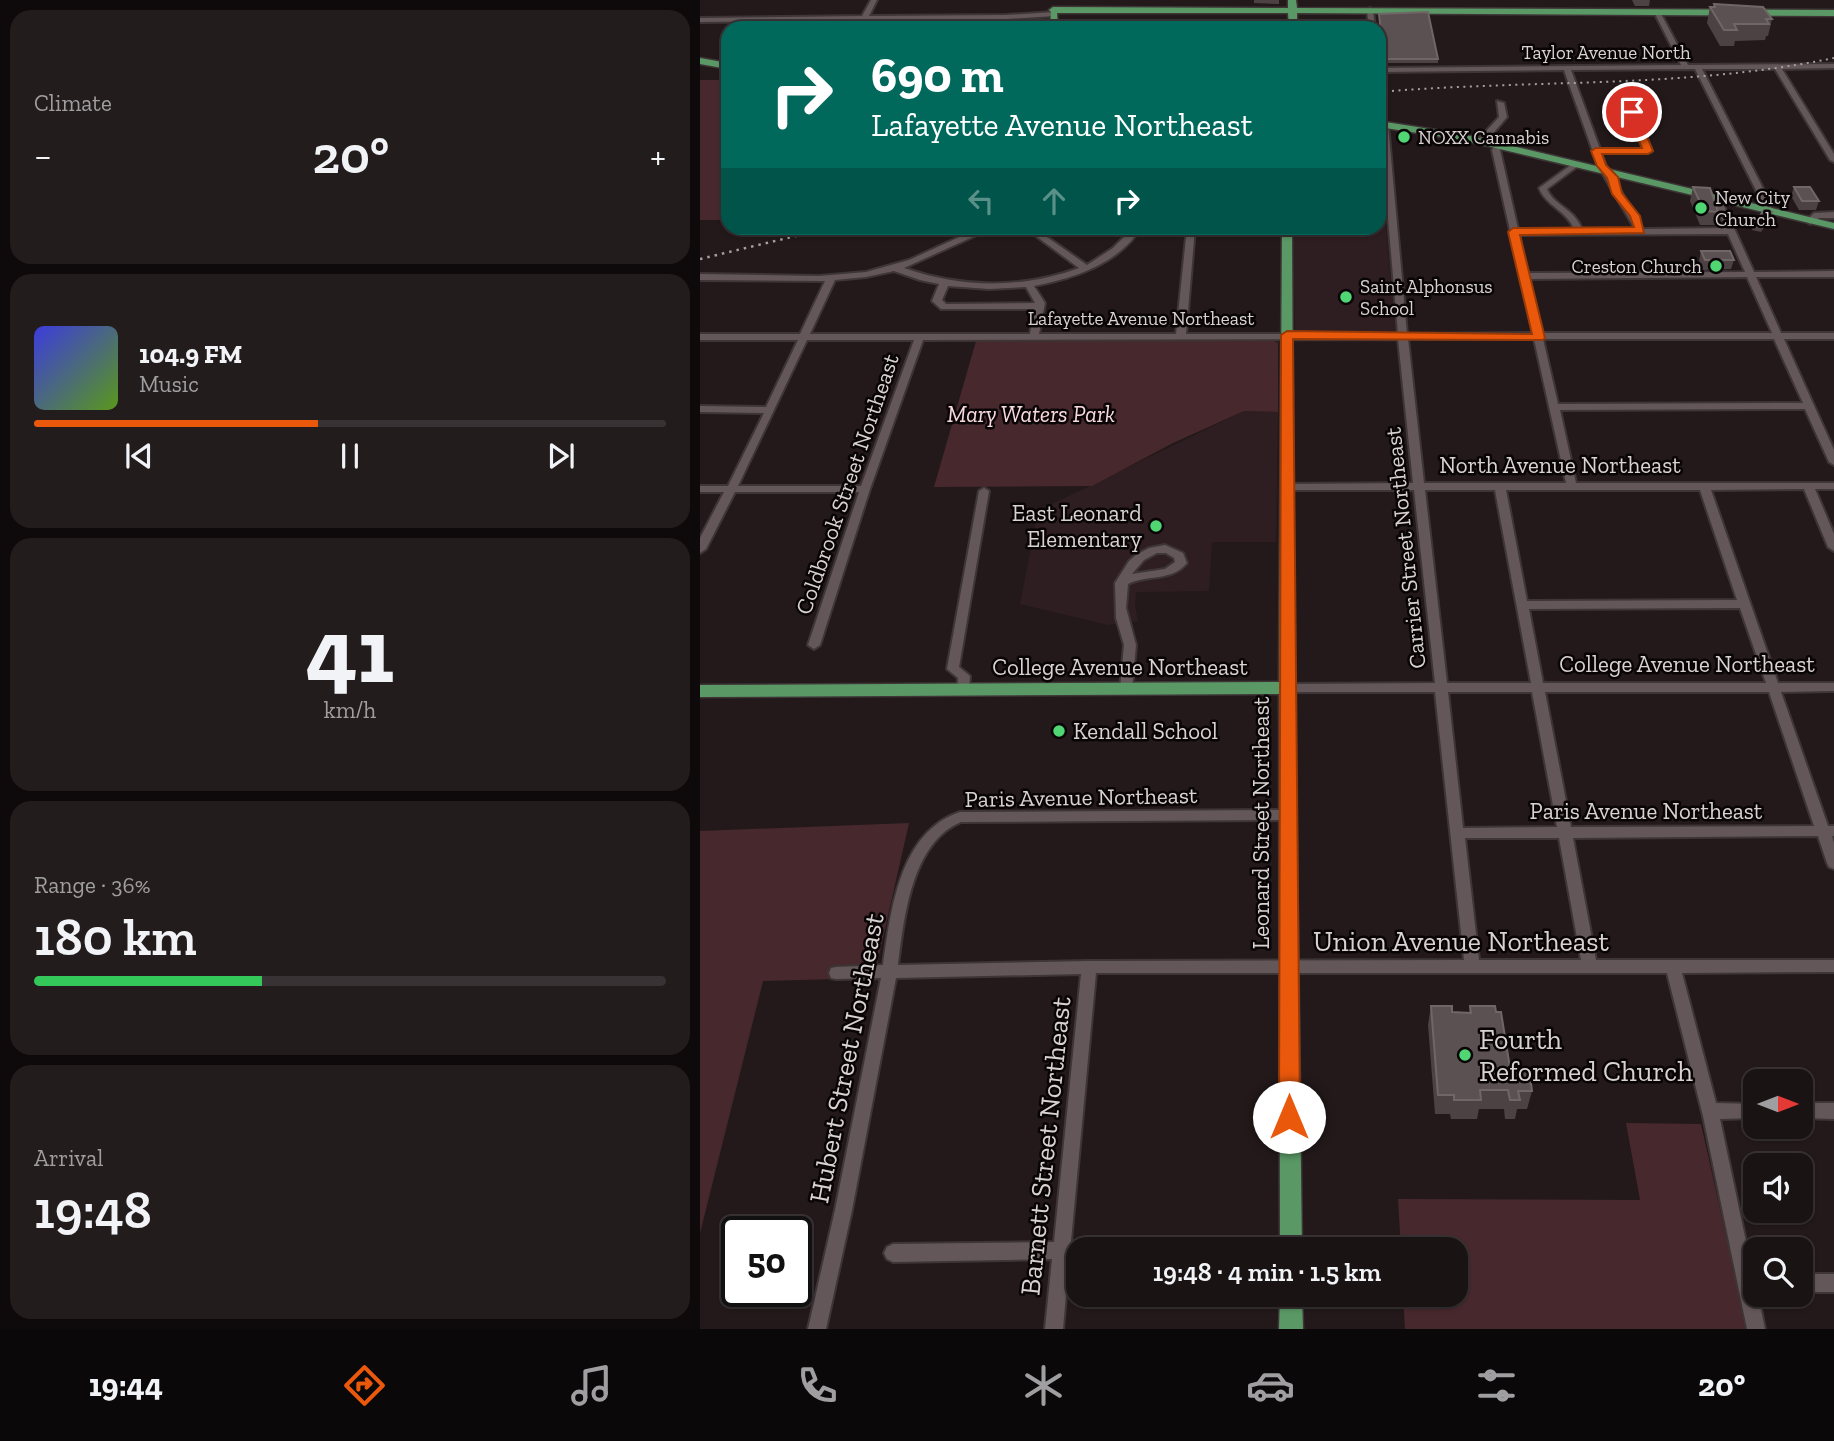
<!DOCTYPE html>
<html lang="en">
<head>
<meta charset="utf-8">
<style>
	:root { --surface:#1a1314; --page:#231c1d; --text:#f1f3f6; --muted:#9f9ea0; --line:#383234; --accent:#ea580c }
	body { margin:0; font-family:"Zilla Slab",serif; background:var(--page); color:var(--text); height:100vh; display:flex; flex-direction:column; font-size:26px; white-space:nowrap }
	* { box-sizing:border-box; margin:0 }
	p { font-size:23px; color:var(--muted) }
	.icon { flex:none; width:38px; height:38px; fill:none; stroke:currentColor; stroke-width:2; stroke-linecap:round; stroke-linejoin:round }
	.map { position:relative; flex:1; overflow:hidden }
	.details { display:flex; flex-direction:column; gap:10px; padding:10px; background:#0e0a0b; width:700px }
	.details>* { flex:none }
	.banner { position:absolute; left:21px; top:21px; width:665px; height:214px; border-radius:21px; box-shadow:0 2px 5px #0004,0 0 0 2px var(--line); background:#00695c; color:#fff; overflow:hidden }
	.needle { width:46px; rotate:90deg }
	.controls { position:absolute; left:1043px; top:1069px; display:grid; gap:14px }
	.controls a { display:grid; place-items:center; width:70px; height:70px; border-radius:14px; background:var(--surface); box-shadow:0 2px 5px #0004,0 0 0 2px var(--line); font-size:35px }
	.speed { position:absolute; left:21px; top:1216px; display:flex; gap:14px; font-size:35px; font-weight:700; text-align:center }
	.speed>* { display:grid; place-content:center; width:91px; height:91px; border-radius:50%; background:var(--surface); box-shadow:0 2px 5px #0004,0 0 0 2px var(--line); line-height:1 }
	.speed .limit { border:4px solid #111; border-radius:10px; background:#fff; color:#111 }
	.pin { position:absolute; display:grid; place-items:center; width:60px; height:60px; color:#fff; margin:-30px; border:4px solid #fff; border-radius:50%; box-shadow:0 2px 7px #0007 }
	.me { position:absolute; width:77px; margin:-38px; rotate:0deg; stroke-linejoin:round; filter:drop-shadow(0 0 5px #0008) }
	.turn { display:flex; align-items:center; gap:24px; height:147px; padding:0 35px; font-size:32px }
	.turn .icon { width:91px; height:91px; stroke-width:2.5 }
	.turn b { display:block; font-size:49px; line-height:60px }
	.lanes { display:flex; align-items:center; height:66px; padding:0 35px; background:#0003; justify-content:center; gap:35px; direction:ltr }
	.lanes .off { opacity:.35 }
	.big { font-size:52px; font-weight:600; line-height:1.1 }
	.details .card { flex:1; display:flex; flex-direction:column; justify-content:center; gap:10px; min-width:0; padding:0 24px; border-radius:21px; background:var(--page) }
	.details .dial { align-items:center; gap:0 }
	.dial b { font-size:91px; line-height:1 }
	.song { display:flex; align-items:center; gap:21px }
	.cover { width:84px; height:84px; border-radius:10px; background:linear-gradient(135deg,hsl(240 70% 55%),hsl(90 70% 35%)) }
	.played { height:7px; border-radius:4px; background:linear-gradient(90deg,var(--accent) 45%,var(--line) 45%) }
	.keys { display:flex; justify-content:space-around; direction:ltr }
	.heat { display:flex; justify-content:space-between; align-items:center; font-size:38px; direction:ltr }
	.charge { height:10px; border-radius:5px; background:linear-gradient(90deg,#34c759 36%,var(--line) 0) }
	.trip { position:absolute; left:366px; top:1237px; width:402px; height:70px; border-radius:21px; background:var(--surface); box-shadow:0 2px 5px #0004,0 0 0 2px var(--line); font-weight:600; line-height:70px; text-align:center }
	.dock { display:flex; height:112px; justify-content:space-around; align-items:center; background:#0a0808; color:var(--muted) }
	.dock .icon { width:49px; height:49px }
	.dock .on { color:var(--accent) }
	.dock b { font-size:32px; color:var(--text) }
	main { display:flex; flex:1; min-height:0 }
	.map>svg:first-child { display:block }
	.built { fill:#2f1e21 }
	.green { fill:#47282d }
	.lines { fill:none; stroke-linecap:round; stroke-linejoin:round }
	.minor-casing { stroke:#3d3536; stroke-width:4 }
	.major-casing { stroke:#3d3536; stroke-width:3 }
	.minor { fill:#645759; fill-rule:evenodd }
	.major { fill:#5a9866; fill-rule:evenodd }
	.rail-far1 { stroke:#a79f9f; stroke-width:2; stroke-dasharray:2 4.5; stroke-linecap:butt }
	.rail { stroke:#a79f9f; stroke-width:2.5; stroke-dasharray:2.5 5; stroke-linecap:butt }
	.wall { fill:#4d4243 }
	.shaded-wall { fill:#362b2c }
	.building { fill:#5c5152; stroke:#6f6666; stroke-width:2 }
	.route { fill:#ea580c; stroke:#983908; stroke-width:2 }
	.poi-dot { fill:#51d674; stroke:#090506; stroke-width:2.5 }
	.labels { text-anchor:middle; stroke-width:5; stroke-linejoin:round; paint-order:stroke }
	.far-street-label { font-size:19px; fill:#d9d2d2; stroke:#090506 }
	.far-poi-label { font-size:19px; fill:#d9d2d2; stroke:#090506; text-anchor:start }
	.park-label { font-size:23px; font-style:italic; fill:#f8d9dd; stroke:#090506 }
	.street-label { font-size:23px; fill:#d9d2d2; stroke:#090506 }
	.poi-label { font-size:23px; fill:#d9d2d2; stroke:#090506; text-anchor:end }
	.near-street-label { font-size:28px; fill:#d9d2d2; stroke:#090506 }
	.near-poi-label { font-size:28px; fill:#d9d2d2; stroke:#090506; text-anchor:start }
</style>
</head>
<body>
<main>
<section class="details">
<div class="card"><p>Climate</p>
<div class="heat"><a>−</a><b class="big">20°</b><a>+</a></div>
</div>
<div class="card">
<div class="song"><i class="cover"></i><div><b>104.9 FM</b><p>Music</p></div></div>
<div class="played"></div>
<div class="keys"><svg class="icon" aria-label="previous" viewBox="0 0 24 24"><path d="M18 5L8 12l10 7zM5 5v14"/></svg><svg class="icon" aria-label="pause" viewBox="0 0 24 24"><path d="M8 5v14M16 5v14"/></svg><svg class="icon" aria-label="next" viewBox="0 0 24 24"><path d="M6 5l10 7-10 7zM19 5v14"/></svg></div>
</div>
<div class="card dial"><b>41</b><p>km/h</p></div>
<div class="card"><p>Range · 36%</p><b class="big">180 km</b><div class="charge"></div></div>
<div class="card"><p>Arrival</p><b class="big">19:48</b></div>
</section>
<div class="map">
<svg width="1134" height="1329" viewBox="0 0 1134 1329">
	<rect width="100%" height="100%" fill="#23191a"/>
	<!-- built -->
	<path class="built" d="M679,218H685L696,331L595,332L593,228H679Z
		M544,411L578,412L576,542H512L509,591L436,592L435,606L438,621L408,625L320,604L338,511Z"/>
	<!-- green -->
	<path class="green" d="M0,80H28V220H0Z
		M570,339L578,343V412L544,411L473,443L392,486L234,487L276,341Z
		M209,823L174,978L63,981L0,1233V831Z
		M926,1123L1001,1124L1047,1329H705L703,1295H756V1250L701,1249L698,1199L940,1200Z"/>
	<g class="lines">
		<!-- minor casing -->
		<g class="minor-casing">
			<path id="minor" d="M171,0H177L169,16L307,15L354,12L357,14L354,16L307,19L0,22V18L162,16Z
				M670,8L673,10L675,28H669L667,10Z
				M957,10L960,12L988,65L1134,64V68L1082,69L1134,154V162L1130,160L1075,69H1002L1072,206L1069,212H1066L1062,210L1064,206L995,69L871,70L900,149H943L920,92L924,90L928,92L952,151L948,153H901L906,166L943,229L1026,228L1016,206L1017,199L1021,197L1025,199L1024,206L1054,272L1134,271V277H1056L1081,333H1134V339H1084L1134,450V465L1129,462L1105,409L860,410L876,483H1134V489H1115L1134,534V551L1128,547L1104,489L1011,490L1078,683H1134V691L1081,692L1128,826H1134V836H1132L1134,843V869L1129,867L1127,863L1118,836L873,838L896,960H1134V972L982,973L1016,1103L1055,1104V1118L1020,1119L1055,1284V1295H1058L1065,1329H1047L1003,1116L967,973H396L371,1241L384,1244L386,1250H378V1259H369L363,1329H345L352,1259L193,1262L187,1259L184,1253L187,1247L193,1244L354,1242L381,974L196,978L152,1210L126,1329H108L135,1210L181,978L136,979L131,978L129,973L131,968L136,967L183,965C191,911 199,832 260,812L588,810L593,811L595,815L593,819L588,820L261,822C211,843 204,919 198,965L389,961L764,960L735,692H587L581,688L587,684L735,683L714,490H586L581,487L586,484L713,483L698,339L223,340L170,489L120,645L114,649L108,645L159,492H35L6,549L0,553V538L24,492H0V486H28L64,413L0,412V406L66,407L98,340H0V334H100L125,281L0,280V274L119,276L166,272L209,260L279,228H289L288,230L204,268C261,288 322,289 379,268L325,228H334L387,265L413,248L433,228H441C418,264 375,278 334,286L345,303L339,334H476L487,228H495L486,334H698L680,125L684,123L688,125L707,334L833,333L792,150L796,144L803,146L800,150L818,229H874C867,211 846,206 839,188L875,162H878V166L847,189C854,206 874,208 882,229H935L898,166L864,70L679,72V68L981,65L954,12ZM1028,234L1045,272L828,273L819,235ZM194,271L220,280L239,284L232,301L241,309H334L330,334H110L135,280L166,277ZM1047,277L1072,333H842L829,279ZM248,286L289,289L326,287L335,303L246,304L242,300ZM708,339H834L866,483H724ZM843,339H1074L1103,403L858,404ZM107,340H214L161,486H38ZM725,490H795L831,683H747ZM806,490H1000L1037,600L827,601ZM1040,608L1066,683H843L829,609ZM748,692H832L857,827L763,828ZM845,692H1069L1114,826L871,827ZM765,838H859L881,960H779Z
				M797,101L804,103L807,117L784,144H778V140L799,117Z
				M1134,212V218H1119L1110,224L1106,221L1114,213Z
				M284,488L289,491L259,667L270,676L269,690L263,694L257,690L258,678L247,669L279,491Z
				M465,545L483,553L487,563C471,582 448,574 428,584L426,608L436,645L432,689L426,693L420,689L424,645L416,618L415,583L429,561L436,555L449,548ZM457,553H466L474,558L475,562L465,569L432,574L444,560Z
				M1101,1103H1134V1119L1101,1118Z
				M591,1238L597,1241L599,1250H389L391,1244L397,1241Z
				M1101,1274H1134V1292H1101Z"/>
		</g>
		<!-- major casing -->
		<g class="major-casing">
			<path id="major" d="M588,0H596L597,8L1134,10V16L597,13V28H589L588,13H357L358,28H350L351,12L349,10L353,7L588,8Z
				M0,58L28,63V69L0,64Z
				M679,121L762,134L1134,223V229L762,140L679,127Z
				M582,228H592L594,622L602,1250H580L579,694L0,697V685L579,682Z
				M580,1295H602L603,1329H579Z"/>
		</g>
		<!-- minor -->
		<use href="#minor" class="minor"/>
		<!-- major -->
		<use href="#major" class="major"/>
		<!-- rail-far1 -->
		<path class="rail-far1" d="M679,92C832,79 982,89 1134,58"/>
		<!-- rail -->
		<path class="rail" d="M0,259L129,228"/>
	</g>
	<!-- wall -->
	<path class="wall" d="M554,0H579V4L554,3Z
		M932,0H950L949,6H935Z
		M1014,4L1072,19L1068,36H1066L1065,40L1035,41L1034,46H1020L1007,23L1010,7H1013Z
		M679,14L738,59V63H684Z
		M993,187L1018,212L1015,225H1000L990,201Z
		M1094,187L1119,201L1116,210H1099L1091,196Z
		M1071,217L1061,232L1052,230L1053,226Z
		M1001,251L1034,260L1031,269L1002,270L999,261Z
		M731,1006L752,1012H769L770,1006L796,1012L810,1068L832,1091L827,1109H817L815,1119H805L804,1109H779L777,1119H751L750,1114H735L728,1025Z"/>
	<!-- shaded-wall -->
	<path class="shaded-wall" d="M1072,212L1071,217L1061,232L1062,228Z"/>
	<!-- building -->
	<path class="building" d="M1014,4L1063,7L1072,19H1066L1069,24H1034L1037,30H1024L1010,7H1015Z
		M728,12L738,59H684L679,14Z
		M993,187L1010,188L1018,212L1004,211Z
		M1094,187H1110L1119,201H1102Z
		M1064,210L1072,212L1062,228L1053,226Z
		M1001,251H1030L1034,260H1005Z
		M731,1006H752V1012L771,1013L770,1006H795L796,1012H801L810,1068H829L832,1091H818L820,1100H810L808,1090H780L781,1100H754V1095H738Z"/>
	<!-- route -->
	<path class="route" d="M932,109L937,112L953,151L948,154H902L906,165L918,177L922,193L940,216L944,233L820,235L845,338L843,340L593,339L600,1117L597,1124L589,1126L582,1124L579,1117L581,335L587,331L832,334L808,232L813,228L934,227L930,216L912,194L907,178L897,166L891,151L896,148H942L927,112Z"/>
	<!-- markers -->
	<g class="poi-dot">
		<circle cx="704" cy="137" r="7"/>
		<circle cx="1001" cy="208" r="7"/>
		<circle cx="1016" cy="266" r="7"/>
		<circle cx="646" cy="297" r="7"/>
		<circle cx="456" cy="526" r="7"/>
		<circle cx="359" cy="731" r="7"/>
		<circle cx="765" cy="1055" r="7"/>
	</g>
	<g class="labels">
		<!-- far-street labels -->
		<g class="far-street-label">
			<text x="906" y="59">Taylor Avenue North</text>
			<text x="441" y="325">Lafayette Avenue Northeast</text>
		</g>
		<!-- far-poi labels -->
		<g class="far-poi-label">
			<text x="718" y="144">NOXX Cannabis</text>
			<text x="1015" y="204">New City<tspan x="1015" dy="22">Church</tspan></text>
			<text x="1002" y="273" text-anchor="end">Creston Church</text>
			<text x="660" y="293">Saint Alphonsus<tspan x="660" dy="22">School</tspan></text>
		</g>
		<!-- park labels -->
		<g class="park-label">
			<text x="331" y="422">Mary Waters Park</text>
		</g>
		<!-- street labels -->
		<g class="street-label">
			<text x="860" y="473">North Avenue Northeast</text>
			<text transform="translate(147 484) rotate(-71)" y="8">Coldbrook Street Northeast</text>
			<text transform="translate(705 548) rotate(-96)" y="8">Carrier Street Northeast</text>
			<text x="987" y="672">College Avenue Northeast</text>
			<text x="420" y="675">College Avenue Northeast</text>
			<text transform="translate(381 797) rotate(-1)" y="8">Paris Avenue Northeast</text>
			<text x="946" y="819">Paris Avenue Northeast</text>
			<text transform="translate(561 823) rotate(-90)" y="8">Leonard Street Northeast</text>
		</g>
		<!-- poi labels -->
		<g class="poi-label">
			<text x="442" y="521">East Leonard<tspan x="442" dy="26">Elementary</tspan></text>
			<text x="373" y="739" text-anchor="start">Kendall School</text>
		</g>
		<!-- near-street labels -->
		<g class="near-street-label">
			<text x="761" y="951">Union Avenue Northeast</text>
			<text transform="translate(146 1058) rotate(-79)" y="10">Hubert Street Northeast</text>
			<text transform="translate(345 1146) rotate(-84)" y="10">Barnett Street Northeast</text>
		</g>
		<!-- near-poi labels -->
		<g class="near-poi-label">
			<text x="779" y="1049">Fourth<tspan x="779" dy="32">Reformed Church</tspan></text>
		</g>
	</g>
</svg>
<div class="controls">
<a><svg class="needle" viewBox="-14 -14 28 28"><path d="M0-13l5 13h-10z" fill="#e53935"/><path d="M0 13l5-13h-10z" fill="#9f9ea0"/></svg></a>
<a><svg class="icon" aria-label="sound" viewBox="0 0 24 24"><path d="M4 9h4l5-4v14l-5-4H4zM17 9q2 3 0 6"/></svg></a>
<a><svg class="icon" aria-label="search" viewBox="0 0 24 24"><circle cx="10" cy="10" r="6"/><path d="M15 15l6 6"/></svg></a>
</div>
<div class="speed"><div class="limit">50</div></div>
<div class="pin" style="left:932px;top:112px;background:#d93025"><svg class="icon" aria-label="arrive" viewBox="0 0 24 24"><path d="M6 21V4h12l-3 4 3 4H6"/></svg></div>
<svg class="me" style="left:589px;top:1117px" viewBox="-20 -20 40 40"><circle r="19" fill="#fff"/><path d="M0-13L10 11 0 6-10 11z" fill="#ea580c"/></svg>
<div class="trip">19:48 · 4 min · 1.5 km</div>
<div class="banner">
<div class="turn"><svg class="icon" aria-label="right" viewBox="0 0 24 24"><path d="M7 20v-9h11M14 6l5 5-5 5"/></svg><div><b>690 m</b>Lafayette Avenue Northeast</div></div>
<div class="lanes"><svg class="icon off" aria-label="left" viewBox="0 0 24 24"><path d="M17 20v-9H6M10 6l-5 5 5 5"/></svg><svg class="icon off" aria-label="ahead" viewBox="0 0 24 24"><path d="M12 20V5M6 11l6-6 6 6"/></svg><svg class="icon" aria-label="right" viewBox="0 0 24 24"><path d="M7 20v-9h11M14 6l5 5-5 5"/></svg></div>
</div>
</div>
</main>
<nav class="dock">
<b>19:44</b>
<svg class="icon on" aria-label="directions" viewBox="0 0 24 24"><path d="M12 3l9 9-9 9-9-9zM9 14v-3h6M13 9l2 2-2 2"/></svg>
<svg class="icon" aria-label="music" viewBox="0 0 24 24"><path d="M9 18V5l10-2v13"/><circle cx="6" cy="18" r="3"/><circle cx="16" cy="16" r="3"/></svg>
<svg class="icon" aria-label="phone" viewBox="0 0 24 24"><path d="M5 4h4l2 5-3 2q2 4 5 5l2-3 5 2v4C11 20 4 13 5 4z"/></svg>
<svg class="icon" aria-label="climate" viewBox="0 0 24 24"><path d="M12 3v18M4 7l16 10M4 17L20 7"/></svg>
<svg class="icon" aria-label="car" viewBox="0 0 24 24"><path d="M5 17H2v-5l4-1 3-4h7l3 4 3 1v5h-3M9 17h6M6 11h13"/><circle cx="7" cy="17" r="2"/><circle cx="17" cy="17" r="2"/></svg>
<svg class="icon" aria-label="filters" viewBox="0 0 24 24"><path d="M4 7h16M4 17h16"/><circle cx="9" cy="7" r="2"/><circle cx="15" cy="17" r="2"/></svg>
<b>20°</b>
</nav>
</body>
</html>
